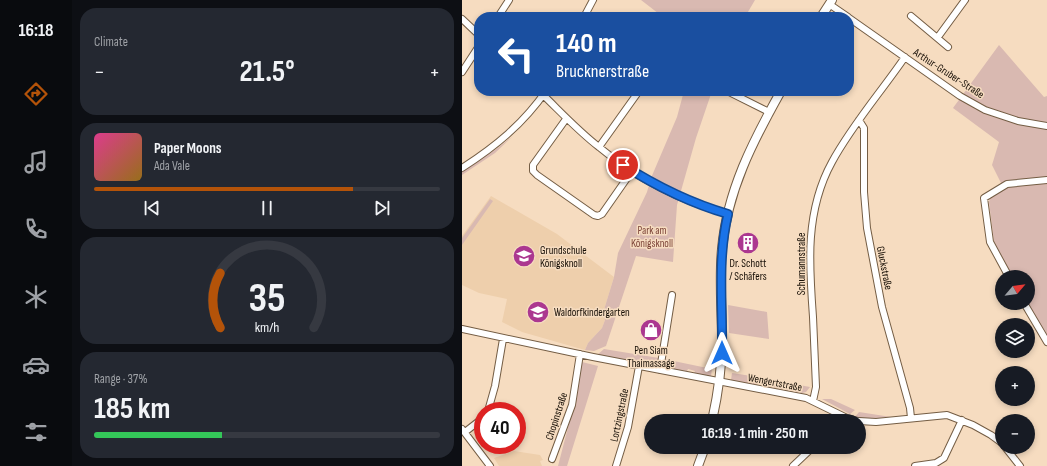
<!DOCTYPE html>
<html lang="en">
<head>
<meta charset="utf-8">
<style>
	:root { --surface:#171b24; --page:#242831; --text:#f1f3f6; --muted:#9ea1a6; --line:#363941; --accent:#b45309 }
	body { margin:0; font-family:"Sofia Sans Condensed",sans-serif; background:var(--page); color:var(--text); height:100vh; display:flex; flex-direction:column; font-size:15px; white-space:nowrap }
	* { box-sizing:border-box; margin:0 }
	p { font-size:13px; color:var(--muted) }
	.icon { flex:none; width:22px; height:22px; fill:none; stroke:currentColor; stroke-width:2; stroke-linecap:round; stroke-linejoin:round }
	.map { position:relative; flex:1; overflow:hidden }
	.side { display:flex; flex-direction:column; gap:8px; padding:8px; background:#0d0f14; width:390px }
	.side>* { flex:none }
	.top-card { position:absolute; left:12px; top:12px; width:380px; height:84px; border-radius:16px; box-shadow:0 2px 6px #0003; background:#1a4fa0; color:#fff; overflow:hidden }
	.needle { width:26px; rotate:61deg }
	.tools { position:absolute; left:533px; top:270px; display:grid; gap:8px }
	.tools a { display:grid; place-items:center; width:40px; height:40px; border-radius:50%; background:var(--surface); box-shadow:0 2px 6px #0003; font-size:20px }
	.speed { position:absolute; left:12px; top:402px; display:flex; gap:8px; font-size:20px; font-weight:700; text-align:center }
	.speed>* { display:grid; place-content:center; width:52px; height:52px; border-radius:50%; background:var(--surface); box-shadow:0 2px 6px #0003; line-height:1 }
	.speed .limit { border:6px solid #d22; background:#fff; color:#111 }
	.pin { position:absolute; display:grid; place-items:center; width:34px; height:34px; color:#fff; margin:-17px; border:2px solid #fff; border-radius:50%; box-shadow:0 1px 4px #0007 }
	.me { position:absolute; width:44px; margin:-22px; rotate:0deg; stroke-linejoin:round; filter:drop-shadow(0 0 3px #0008) }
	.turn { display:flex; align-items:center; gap:14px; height:84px; padding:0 16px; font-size:18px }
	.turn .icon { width:52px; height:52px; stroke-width:2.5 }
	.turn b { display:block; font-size:28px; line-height:34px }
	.big { font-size:30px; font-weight:700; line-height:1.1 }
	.side .card { flex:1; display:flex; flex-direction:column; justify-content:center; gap:6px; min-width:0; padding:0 14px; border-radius:16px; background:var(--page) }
	.side .dial { align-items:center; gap:0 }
	.dial svg { height:104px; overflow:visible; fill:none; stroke:var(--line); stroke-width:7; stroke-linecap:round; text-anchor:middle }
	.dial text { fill:var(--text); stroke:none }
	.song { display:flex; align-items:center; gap:12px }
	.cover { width:48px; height:48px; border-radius:6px; background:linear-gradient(135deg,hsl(330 70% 55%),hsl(40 70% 35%)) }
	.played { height:4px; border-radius:2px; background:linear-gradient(90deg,var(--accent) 75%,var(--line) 75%) }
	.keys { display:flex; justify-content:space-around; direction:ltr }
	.heat { display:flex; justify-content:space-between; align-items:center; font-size:22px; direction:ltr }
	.charge { height:6px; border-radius:3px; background:linear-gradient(90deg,#34c759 37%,var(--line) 0) }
	.trip { position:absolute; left:182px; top:414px; width:222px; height:40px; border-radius:20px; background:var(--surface); box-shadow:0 2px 6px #0003; font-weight:700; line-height:40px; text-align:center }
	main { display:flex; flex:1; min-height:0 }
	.tabs { display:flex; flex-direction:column; width:72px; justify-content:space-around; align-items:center; background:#090b0e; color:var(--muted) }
	.tabs .icon { width:28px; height:28px }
	.tabs .selected { color:var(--accent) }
	.tabs b { font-size:18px; color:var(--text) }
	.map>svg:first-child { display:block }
	.built { fill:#eecfac }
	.green { fill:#d9b9b1 }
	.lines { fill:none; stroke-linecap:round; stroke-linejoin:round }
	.minor-casing { stroke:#745d44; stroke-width:8 }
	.tertiary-casing { stroke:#745d44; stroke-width:10 }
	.minor { stroke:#fff; stroke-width:6 }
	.tertiary { stroke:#fff; stroke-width:8 }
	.route-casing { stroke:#114b97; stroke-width:10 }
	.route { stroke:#1a73e8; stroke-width:7 }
	.labels { text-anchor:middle; stroke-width:3; stroke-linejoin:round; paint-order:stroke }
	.street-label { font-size:11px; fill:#160e05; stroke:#f6dcc0 }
	.park-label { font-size:11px; fill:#7d4539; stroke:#f6dcc0 }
	.poi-label { font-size:11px; fill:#160e05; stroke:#f6dcc0; text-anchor:start }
</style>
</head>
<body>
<main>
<nav class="tabs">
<b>16:18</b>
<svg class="icon selected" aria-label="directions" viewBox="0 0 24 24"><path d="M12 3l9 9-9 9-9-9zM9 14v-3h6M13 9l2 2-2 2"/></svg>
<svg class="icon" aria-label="music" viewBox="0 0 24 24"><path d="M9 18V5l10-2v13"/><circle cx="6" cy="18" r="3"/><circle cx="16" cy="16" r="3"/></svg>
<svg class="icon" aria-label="phone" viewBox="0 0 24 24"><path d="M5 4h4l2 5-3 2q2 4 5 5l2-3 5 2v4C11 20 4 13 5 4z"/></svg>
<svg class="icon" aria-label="climate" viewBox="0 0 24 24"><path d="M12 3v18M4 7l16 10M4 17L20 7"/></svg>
<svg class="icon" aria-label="car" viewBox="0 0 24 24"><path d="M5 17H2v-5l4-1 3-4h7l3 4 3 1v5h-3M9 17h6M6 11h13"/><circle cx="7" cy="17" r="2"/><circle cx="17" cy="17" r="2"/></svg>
<svg class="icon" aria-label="filters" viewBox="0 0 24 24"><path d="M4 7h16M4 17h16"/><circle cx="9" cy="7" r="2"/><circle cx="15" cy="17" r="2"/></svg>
</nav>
<section class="side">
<div class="card"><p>Climate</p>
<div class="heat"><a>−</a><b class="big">21.5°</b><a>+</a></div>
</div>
<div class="card">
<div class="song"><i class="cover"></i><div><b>Paper Moons</b><p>Ada Vale</p></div></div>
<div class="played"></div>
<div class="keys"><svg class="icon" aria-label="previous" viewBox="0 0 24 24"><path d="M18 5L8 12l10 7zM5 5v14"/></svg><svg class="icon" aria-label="pause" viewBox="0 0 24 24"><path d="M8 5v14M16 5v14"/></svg><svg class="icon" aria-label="next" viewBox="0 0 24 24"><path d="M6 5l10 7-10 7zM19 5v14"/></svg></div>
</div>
<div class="card dial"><svg viewBox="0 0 100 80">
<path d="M14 69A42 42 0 1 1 86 69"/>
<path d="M14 69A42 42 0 0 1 14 27" stroke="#b45309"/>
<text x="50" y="56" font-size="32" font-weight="700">35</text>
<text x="50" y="72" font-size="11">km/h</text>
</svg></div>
<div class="card"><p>Range · 37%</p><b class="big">185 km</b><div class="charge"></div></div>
</section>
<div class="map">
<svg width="585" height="466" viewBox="0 0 585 466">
	<rect width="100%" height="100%" fill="#f6dcc0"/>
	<!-- built -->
	<path class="built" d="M29,196L95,234L152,277L141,313L143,320L140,328L126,343L123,350L60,332L40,322L45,299L17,293L0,285V236Z
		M52,451L78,455L81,460L78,461L80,466H37L32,458Z"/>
	<!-- green -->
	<path class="green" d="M179,0H293L283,17H201Z
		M537,45L582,97L585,96V337L566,303V277H551L532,242L527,202L528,198L542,189L530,165L537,142L491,108Z
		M222,91H250L234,138L215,205L211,262L174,256L144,346L132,351L123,350L126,343L140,328L143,320L141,313L152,277L156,253L185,192L189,178L215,117Z
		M51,136L33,153L0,175V172L37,147Z
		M28,199L31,201L0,245V238Z
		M266,305L305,312L307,339L267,333Z
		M142,349L197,358L194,365L135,355Z
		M202,359L250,369L249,376L232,373L233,371L226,369L225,371L204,368Z
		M120,362L136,366L105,466H96L116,389Z
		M270,373L296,377L295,385L269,380Z
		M300,378L348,387L344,392L340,393L300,385Z
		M360,399H369L393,410L388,414Z
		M397,412L429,417L405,419L393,417Z"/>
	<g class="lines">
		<!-- minor casing -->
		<g class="minor-casing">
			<path id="minor" d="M367,4L386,17
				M449,16L486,47
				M36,17L47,0
				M122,17L131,0
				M387,18L498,96L523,110L556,121L585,126
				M0,19L17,35
				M476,37L503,0
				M0,72L17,46
				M77,91C97,110 115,130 137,147C174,178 219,201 266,214
				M265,91L307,112
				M104,119L71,165V171L75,175L132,215L136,216L140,214L170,171
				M397,120L402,128V192L405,228L420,307L448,408L449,418
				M137,147L177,91
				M0,168C34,146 61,124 84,91
				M547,277L528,242L522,198L545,184L585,180
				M562,303L585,342
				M0,329L131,357L344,398L385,418L396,421
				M198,370L210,295
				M351,401L354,387C353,363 352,340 351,317C347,264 343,211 370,162C390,125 419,92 443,57
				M26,411L33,386L41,339
				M397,421L414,422L485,415L511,425L529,435L540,443
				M0,429L28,466
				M3,432L21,418
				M543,447L558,466
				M90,459L110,405L118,354
				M154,466L166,427L177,366
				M331,466L351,447
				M453,466L474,463L482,458L500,420"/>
		</g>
		<!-- tertiary casing -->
		<g class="tertiary-casing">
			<path id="tertiary" d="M359,17L370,0
				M250,421C256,394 260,368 260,340C260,310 257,279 260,249C265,191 291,141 319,91
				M236,466L243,447"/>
		</g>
		<!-- minor -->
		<use href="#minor" class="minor"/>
		<!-- tertiary -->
		<use href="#tertiary" class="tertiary"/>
	</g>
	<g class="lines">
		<!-- route casing -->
		<g class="route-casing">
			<path id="route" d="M161,165C194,186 228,203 266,214C255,260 261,306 260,353"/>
		</g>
		<!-- route -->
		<use href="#route" class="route"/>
	</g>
	<!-- icons -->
	<defs>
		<g id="building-disc" transform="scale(1.15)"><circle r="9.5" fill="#ab3790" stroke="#f6dcc0"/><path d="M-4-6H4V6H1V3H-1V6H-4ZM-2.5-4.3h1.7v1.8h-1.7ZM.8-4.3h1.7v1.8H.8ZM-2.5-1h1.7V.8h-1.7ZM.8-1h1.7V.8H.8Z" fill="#fff"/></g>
		<g id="school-disc" transform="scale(1.15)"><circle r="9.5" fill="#ab3790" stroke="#f6dcc0"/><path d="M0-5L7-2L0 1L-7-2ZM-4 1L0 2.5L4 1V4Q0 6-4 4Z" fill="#fff"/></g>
		<g id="shop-disc" transform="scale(1.15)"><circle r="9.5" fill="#ab3790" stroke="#f6dcc0"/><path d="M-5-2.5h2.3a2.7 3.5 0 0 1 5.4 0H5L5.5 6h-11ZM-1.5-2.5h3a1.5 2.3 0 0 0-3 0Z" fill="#fff"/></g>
	</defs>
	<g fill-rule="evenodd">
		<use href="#building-disc" x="286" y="243"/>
		<use href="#school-disc" x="62" y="256"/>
		<use href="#school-disc" x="76" y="312"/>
		<use href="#shop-disc" x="189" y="330"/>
	</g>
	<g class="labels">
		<!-- street labels -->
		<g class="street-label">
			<text transform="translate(487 73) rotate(33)" y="4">Arthur-Gruber-Straße</text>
			<text transform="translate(339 264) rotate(-90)" y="4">Schumannstraße</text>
			<text transform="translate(423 268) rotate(79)" y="4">Gluckstraße</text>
			<text transform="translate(313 382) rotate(11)" y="4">Wengertstraße</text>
			<text transform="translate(157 415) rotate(-78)" y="4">Lortzingstraße</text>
			<text transform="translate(94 416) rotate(-72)" y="4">Chopinstraße</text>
		</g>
		<!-- park labels -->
		<g class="park-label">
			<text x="190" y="234">Park am<tspan x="190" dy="13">Königsknoll</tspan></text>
		</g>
		<!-- poi labels -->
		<g class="poi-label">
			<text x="78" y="254">Grundschule<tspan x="78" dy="13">Königsknoll</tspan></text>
			<text x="286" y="267" text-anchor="middle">Dr. Schott<tspan x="286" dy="13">/ Schäfers</tspan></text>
			<text x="92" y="316">Waldorfkindergarten</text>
			<text x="189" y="354" text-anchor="middle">Pen Siam<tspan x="189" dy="13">Thaimassage</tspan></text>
		</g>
	</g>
</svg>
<div class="tools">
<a><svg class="needle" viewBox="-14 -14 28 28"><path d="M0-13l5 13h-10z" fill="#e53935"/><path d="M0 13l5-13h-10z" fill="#9ea1a6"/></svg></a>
<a><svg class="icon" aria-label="layers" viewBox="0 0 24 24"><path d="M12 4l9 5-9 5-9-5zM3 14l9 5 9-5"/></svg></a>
<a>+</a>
<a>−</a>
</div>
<div class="speed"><div class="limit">40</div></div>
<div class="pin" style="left:161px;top:165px;background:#d93025"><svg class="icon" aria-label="arrive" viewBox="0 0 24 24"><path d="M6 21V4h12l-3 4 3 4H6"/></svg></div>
<svg class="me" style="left:260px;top:353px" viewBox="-20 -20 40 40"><path d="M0-17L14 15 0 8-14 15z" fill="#1a73e8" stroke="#fff" stroke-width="4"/></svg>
<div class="trip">16:19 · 1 min · 250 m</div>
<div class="top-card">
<div class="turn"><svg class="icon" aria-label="left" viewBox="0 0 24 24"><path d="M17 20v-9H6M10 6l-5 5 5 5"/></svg><div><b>140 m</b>Brucknerstraße</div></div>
</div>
</div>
</main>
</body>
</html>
